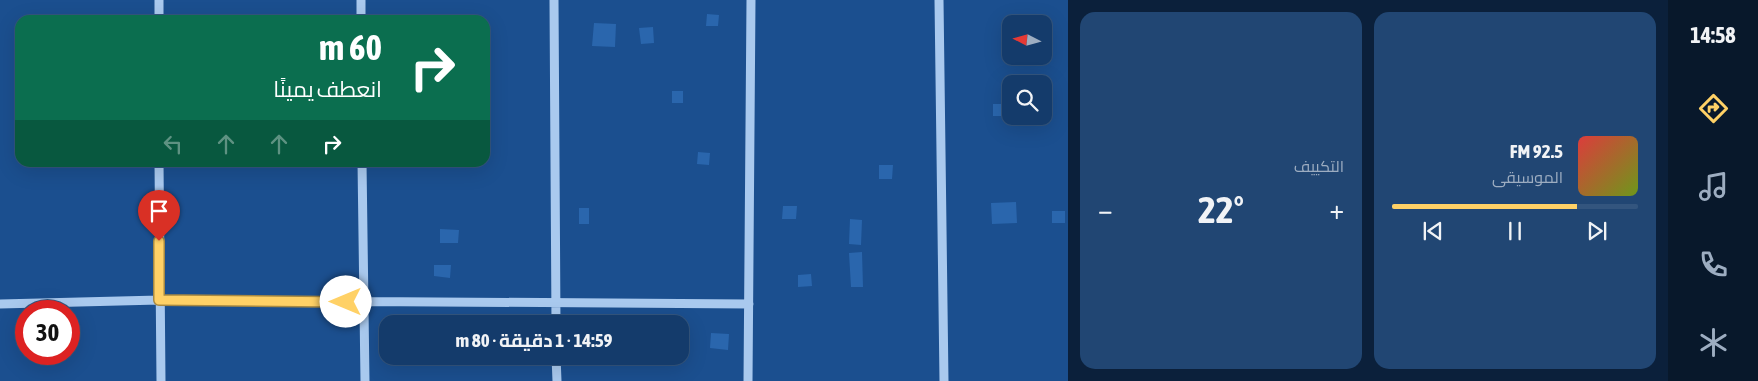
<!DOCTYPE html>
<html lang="ar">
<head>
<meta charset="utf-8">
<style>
	:root { --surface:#143b6b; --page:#214673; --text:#f1f3f6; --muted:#9dadc1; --line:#33557e; --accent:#ffd166 }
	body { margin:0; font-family:"Asap Condensed",Cairo,sans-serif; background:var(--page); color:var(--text); direction:rtl; height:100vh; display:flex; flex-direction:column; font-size:19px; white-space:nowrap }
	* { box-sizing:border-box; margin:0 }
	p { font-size:16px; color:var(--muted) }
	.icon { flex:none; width:28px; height:28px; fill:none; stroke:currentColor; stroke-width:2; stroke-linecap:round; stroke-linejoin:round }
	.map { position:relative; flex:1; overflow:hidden; direction:ltr }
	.details { display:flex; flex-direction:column; gap:12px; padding:12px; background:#0b203b; width:600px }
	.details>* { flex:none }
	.guide { position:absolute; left:15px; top:15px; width:475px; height:152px; border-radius:15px; box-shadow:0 5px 20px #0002,0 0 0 1px var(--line); direction:rtl; background:#0b6e4f; color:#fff; overflow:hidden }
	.needle { width:32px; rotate:276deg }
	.fabs { position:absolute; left:1002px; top:15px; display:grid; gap:10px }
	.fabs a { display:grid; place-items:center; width:50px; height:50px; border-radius:10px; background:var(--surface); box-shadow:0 5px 20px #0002,0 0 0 1px var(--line); font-size:25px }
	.speed { position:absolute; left:15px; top:300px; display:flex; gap:10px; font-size:25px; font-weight:700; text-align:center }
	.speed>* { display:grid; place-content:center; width:65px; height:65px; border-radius:50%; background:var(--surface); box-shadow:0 5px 20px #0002,0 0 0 1px var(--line); line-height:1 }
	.speed .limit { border:8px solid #d22; background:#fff; color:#111 }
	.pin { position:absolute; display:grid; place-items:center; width:42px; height:42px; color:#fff; margin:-51px -21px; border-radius:50% 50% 50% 0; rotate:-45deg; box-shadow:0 0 5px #0007 }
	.pin .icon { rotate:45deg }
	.me { position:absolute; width:55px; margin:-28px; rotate:270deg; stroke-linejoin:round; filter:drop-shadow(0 0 4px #0008) }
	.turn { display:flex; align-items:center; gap:18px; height:105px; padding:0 25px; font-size:22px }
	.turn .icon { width:65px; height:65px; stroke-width:2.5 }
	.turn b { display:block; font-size:35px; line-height:42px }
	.lanes { display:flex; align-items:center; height:48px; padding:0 25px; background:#0003; justify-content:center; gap:25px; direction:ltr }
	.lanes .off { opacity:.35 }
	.big { font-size:38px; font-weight:700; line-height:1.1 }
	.details .widget { flex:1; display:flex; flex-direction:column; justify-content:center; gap:8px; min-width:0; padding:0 18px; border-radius:15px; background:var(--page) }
	.song { display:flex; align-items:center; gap:15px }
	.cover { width:60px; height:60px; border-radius:8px; background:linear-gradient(135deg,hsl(0 70% 55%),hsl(80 70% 35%)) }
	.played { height:5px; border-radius:2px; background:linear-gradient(90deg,var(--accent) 75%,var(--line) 75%) }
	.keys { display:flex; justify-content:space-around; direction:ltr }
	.heat { display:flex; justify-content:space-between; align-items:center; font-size:28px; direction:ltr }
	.details .tiles { flex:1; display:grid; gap:12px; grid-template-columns:repeat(2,1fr) }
	.trip { position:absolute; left:379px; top:315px; width:310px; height:50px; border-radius:15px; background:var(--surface); box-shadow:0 5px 20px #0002,0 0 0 1px var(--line); font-weight:700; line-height:50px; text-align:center; direction:rtl }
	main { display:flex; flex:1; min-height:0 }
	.menu { display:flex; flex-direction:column; width:90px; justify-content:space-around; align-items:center; background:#08182b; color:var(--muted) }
	.menu .icon { width:35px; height:35px }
	.menu .current { color:var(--accent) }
	.menu b { font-size:22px; color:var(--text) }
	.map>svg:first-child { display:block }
	.building { fill:#2a66ad }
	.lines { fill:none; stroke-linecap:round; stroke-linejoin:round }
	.minor { stroke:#a9c9ee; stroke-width:9 }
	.route-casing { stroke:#a68842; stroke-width:12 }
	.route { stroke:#ffd166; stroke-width:9 }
</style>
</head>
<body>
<main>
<nav class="menu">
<b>14:58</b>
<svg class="icon current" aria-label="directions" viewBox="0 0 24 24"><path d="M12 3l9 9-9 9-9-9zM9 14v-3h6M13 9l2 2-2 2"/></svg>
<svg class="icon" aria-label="music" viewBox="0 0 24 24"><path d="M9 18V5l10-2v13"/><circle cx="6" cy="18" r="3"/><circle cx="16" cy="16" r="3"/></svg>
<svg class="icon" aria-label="phone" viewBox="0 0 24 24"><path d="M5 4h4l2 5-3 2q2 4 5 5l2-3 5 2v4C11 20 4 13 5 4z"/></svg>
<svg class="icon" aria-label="climate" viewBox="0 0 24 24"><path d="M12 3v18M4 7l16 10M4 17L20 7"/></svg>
</nav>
<section class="details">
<div class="tiles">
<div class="widget">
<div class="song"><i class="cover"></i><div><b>92.5 FM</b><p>الموسيقى</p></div></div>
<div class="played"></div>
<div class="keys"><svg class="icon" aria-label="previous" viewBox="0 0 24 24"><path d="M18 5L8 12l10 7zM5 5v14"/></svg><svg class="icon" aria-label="pause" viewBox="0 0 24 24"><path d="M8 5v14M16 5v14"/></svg><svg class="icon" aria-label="next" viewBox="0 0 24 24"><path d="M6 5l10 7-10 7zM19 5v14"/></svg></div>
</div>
<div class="widget"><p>التكييف</p>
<div class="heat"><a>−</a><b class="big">22°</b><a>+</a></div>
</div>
</div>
</section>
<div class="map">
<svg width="1068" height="381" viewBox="0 0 1068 381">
	<rect width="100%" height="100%" fill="#1b4f8f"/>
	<!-- building -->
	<path class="building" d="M707,14L719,15L718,26H706Z
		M594,23L616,24L615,47L592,46Z
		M653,27L654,43L641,44L639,28Z
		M672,91H683V103H672Z
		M993,104H1004V116H993Z
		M698,152L710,153L709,165L697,164Z
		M879,165H893L892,179H879Z
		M1016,202L1017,223L992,224L991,203Z
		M783,206H797L796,219H782Z
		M579,208H589V224H579Z
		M1052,211H1065V223H1052Z
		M850,219L862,220L861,245L849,244Z
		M440,229L459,230L458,243H440Z
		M862,252L863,287H851L849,253Z
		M434,265H451L450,278L434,276Z
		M811,274L812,286L798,287V275Z
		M711,333L729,334L728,350L710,348Z"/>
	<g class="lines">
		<!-- minor -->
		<path class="minor" d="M361,0V20
			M554,0L556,324
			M939,0L944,381
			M159,20V0
			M159,162L161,381
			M362,162L365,381
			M0,304L159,300L749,304
			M556,356L557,381
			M748,381L751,0"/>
	</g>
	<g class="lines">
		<!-- route casing -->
		<g class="route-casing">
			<path id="route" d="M159,241V300L346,302"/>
		</g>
		<!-- route -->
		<use href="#route" class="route"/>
	</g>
</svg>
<div class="fabs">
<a><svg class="needle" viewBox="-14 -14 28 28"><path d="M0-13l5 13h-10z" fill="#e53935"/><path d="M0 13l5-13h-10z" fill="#9dadc1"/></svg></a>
<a><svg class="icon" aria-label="search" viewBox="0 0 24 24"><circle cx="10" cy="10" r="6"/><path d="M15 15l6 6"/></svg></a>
</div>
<div class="speed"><div class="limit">30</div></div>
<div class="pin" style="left:159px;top:241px;background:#d93025"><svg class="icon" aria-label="arrive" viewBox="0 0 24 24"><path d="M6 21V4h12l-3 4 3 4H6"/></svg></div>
<svg class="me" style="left:346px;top:302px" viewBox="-20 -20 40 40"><circle r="19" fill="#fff"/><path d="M0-13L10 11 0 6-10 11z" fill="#ffd166"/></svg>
<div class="trip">14:59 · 1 دقيقة · 80 m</div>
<div class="guide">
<div class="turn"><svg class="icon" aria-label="right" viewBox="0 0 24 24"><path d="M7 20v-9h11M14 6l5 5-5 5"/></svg><div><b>60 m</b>انعطف يمينًا</div></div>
<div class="lanes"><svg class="icon off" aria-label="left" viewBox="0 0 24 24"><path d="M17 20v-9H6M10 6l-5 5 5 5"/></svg><svg class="icon off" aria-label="ahead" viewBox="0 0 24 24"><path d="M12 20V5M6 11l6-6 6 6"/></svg><svg class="icon off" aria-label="ahead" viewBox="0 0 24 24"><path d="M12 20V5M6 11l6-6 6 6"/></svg><svg class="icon" aria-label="right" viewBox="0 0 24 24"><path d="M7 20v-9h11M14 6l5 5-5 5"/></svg></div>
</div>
</div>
</main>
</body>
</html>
